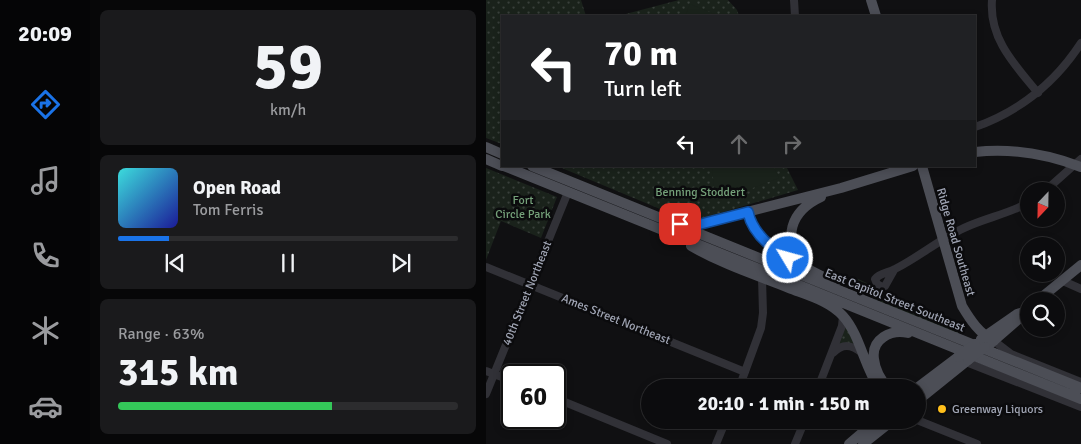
<!DOCTYPE html>
<html lang="en">
<head>
<meta charset="utf-8">
<style>
	:root { --surface:#0c0c0e; --page:#1a1a1c; --text:#f1f3f6; --muted:#9a9b9e; --line:#2c2c2e; --accent:#1a73e8 }
	body { margin:0; font-family:Signika,sans-serif; background:var(--page); color:var(--text); height:100vh; display:flex; flex-direction:column; font-size:19px; white-space:nowrap }
	* { box-sizing:border-box; margin:0 }
	p { font-size:16px; color:var(--muted) }
	.icon { flex:none; width:28px; height:28px; fill:none; stroke:currentColor; stroke-width:2; stroke-linecap:round; stroke-linejoin:round }
	.map { position:relative; flex:1; overflow:hidden }
	.drawer { display:flex; flex-direction:column; gap:10px; padding:10px; background:#070708; width:396px }
	.drawer>* { flex:none }
	.banner { position:absolute; left:15px; top:15px; width:475px; height:152px; border-radius:0px; box-shadow:0 2px 8px #0003,0 0 0 1px var(--line); background:#202124; color:#fff; overflow:hidden }
	.needle { width:32px; rotate:202deg }
	.fabs { position:absolute; left:534px; top:182px; display:grid; gap:10px }
	.fabs a { display:grid; place-items:center; width:45px; height:45px; border-radius:50%; background:var(--surface); box-shadow:0 2px 8px #0003,0 0 0 1px var(--line); font-size:25px }
	.speed { position:absolute; left:15px; top:364px; display:flex; gap:10px; font-size:25px; font-weight:700; text-align:center }
	.speed>* { display:grid; place-content:center; width:65px; height:65px; border-radius:50%; background:var(--surface); box-shadow:0 2px 8px #0003,0 0 0 1px var(--line); line-height:1 }
	.speed .limit { border:2px solid #111; border-radius:8px; background:#fff; color:#111 }
	.pin { position:absolute; display:grid; place-items:center; width:42px; height:42px; color:#fff; margin:-21px; border-radius:10px; box-shadow:0 2px 8px #0006 }
	.me { position:absolute; width:55px; margin:-28px; rotate:307deg; stroke-linejoin:round; filter:drop-shadow(0 0 4px #0008) }
	.turn { display:flex; align-items:center; gap:18px; height:105px; padding:0 20px; font-size:22px }
	.turn .icon { width:65px; height:65px; stroke-width:2.5 }
	.turn b { display:block; font-size:35px; line-height:42px }
	.lanes { display:flex; align-items:center; height:48px; padding:0 20px; background:#0003; justify-content:center; gap:25px; direction:ltr }
	.lanes .off { opacity:.35 }
	.big { font-size:38px; font-weight:700; line-height:1.1 }
	.drawer .tile { flex:1; display:flex; flex-direction:column; justify-content:center; gap:8px; min-width:0; padding:0 18px; border-radius:8px; background:var(--page) }
	.drawer .dial { align-items:center; gap:0 }
	.dial b { font-size:65px; line-height:1 }
	.song { display:flex; align-items:center; gap:15px }
	.cover { width:60px; height:60px; border-radius:8px; background:linear-gradient(135deg,hsl(180 70% 55%),hsl(240 70% 35%)) }
	.played { height:5px; border-radius:2px; background:linear-gradient(90deg,var(--accent) 15%,var(--line) 15%) }
	.keys { display:flex; justify-content:space-around; direction:ltr }
	.charge { height:8px; border-radius:4px; background:linear-gradient(90deg,#34c759 63%,var(--line) 0) }
	.trip { position:absolute; left:155px; top:379px; width:285px; height:50px; border-radius:25px; background:var(--surface); box-shadow:0 2px 8px #0003,0 0 0 1px var(--line); font-weight:700; line-height:50px; text-align:center }
	main { display:flex; flex:1; min-height:0 }
	.dock { display:flex; flex-direction:column; width:90px; justify-content:space-around; align-items:center; background:#050506; color:var(--muted) }
	.dock .icon { width:35px; height:35px }
	.dock .active { color:var(--accent) }
	.dock b { font-size:22px; color:var(--text) }
	.map>svg:first-child { display:block }
	.forest { fill:url(#forest-firs) }
	.park { fill:url(#park-dots) }
	.pitch { fill:#1a221b }
	.lines { fill:none; stroke-linecap:round; stroke-linejoin:round }
	.minor { stroke:#313137; stroke-width:8 }
	.major { stroke:#4c4e56; stroke-width:10 }
	.major-bridge { stroke:#4c4e56; stroke-width:10 }
	.route-casing { stroke:#114b97; stroke-width:12 }
	.route { stroke:#1a73e8; stroke-width:9 }
	.poi-dot { fill:#ffbf1b; stroke:#0b0b0d; stroke-width:2 }
	.labels { text-anchor:middle; stroke-width:5; stroke-linejoin:round; paint-order:stroke }
	.park-label { font-size:12px; fill:#75a17a; stroke:#0b0b0d }
	.street-label { font-size:12px; fill:#a0a5b4; stroke:#0b0b0d }
	.poi-label { font-size:12px; fill:#a0a5b4; stroke:#0b0b0d; text-anchor:start }
</style>
</head>
<body>
<main>
<nav class="dock">
<b>20:09</b>
<svg class="icon active" aria-label="directions" viewBox="0 0 24 24"><path d="M12 3l9 9-9 9-9-9zM9 14v-3h6M13 9l2 2-2 2"/></svg>
<svg class="icon" aria-label="music" viewBox="0 0 24 24"><path d="M9 18V5l10-2v13"/><circle cx="6" cy="18" r="3"/><circle cx="16" cy="16" r="3"/></svg>
<svg class="icon" aria-label="phone" viewBox="0 0 24 24"><path d="M5 4h4l2 5-3 2q2 4 5 5l2-3 5 2v4C11 20 4 13 5 4z"/></svg>
<svg class="icon" aria-label="climate" viewBox="0 0 24 24"><path d="M12 3v18M4 7l16 10M4 17L20 7"/></svg>
<svg class="icon" aria-label="car" viewBox="0 0 24 24"><path d="M5 17H2v-5l4-1 3-4h7l3 4 3 1v5h-3M9 17h6M6 11h13"/><circle cx="7" cy="17" r="2"/><circle cx="17" cy="17" r="2"/></svg>
</nav>
<section class="drawer">
<div class="tile dial"><b>59</b><p>km/h</p></div>
<div class="tile">
<div class="song"><i class="cover"></i><div><b>Open Road</b><p>Tom Ferris</p></div></div>
<div class="played"></div>
<div class="keys"><svg class="icon" aria-label="previous" viewBox="0 0 24 24"><path d="M18 5L8 12l10 7zM5 5v14"/></svg><svg class="icon" aria-label="pause" viewBox="0 0 24 24"><path d="M8 5v14M16 5v14"/></svg><svg class="icon" aria-label="next" viewBox="0 0 24 24"><path d="M6 5l10 7-10 7zM19 5v14"/></svg></div>
</div>
<div class="tile"><p>Range · 63%</p><b class="big">315 km</b><div class="charge"></div></div>
</section>
<div class="map">
<svg width="595" height="444" viewBox="0 0 595 444">
	<defs>
		<pattern id="forest-firs" width="22" height="20" patternUnits="userSpaceOnUse" patternTransform="scale(1.25)"><rect width="22" height="20" fill="#1a221b"/><path d="M5 1l3.5 6h-7zM16 11l3.5 6h-7z" fill="#383f3a"/></pattern>
		<pattern id="park-dots" width="8" height="8" patternUnits="userSpaceOnUse" patternTransform="scale(1.25)"><rect width="8" height="8" fill="#1a221b"/><path d="M2 2h.1M6 6h.1" fill="none" stroke="#383f3a" stroke-width="1.8" stroke-linecap="round"/></pattern>
	</defs>
	<rect width="100%" height="100%" fill="#101012"/>
	<!-- forest -->
	<path class="forest" d="M370,278L385,285L392,290L400,292L436,314L471,330L472,334C448,324 379,300 365,282L367,279Z"/>
	<!-- park -->
	<path class="park" d="M0,0H95L100,16H16V144L0,138Z
		M193,0H242L251,10L253,16H132Z
		M71,166H300L312,190L214,219H198Z
		M0,168L71,197L55,238L15,221L0,260Z
		M361,327L368,344L361,343L351,346L357,328Z"/>
	<!-- pitch -->
	<path class="pitch" d="M204,4L233,16H199Z
		M226,166H287L293,178L233,201L228,188Z"/>
	<g class="lines">
		<!-- minor -->
		<path class="minor" d="M308,0L309,16
			M506,0C503,39 529,65 552,93
			M489,127C534,111 569,83 595,43
			M559,191L595,159
			M0,267L259,372
			M408,270L399,286L396,287L391,284L389,279C394,273 402,273 409,269C433,257 454,239 478,228C499,218 522,214 542,203
			M577,281L595,289
			M508,341L525,354L595,382
			M347,353C357,343 365,345 375,352
			M480,362L595,407
			M0,371L26,381
			M253,388L275,328L277,313L276,278
			M332,388L356,326L357,316
			M0,394L82,192
			M69,398L181,444
			M431,420L491,444
			M230,444L240,420
			M309,444L319,420"/>
		<!-- major -->
		<path class="major" d="M385,0L390,16
			M0,147L16,154
			M489,152C525,148 561,154 595,167
			M0,159L16,166
			M18,166L595,399
			M46,166L595,388
			M436,166L476,306C485,321 493,333 508,341
			M262,212C269,248 320,267 349,283
			M195,224L211,225L218,223L355,188L427,166
			M205,246C236,264 270,275 303,288C321,295 344,301 357,316C374,335 378,366 393,388
			M320,265C294,239 305,211 335,197
			M551,301L595,265
			M495,339L531,314L538,312
			M504,344L535,317
			M402,388C395,380 389,369 388,359C385,339 405,329 422,333
			M431,388L472,357
			M431,401L482,360
			M363,444L391,420
			M377,444L407,420"/>
		<!-- major-bridge -->
		<path class="major-bridge" d="M472,357L489,344
			M482,360L499,347"/>
	</g>
	<g class="lines">
		<!-- route casing -->
		<g class="route-casing">
			<path id="route" d="M194,224L211,225L262,212C266,232 285,248 302,258"/>
		</g>
		<!-- route -->
		<use href="#route" class="route"/>
	</g>
	<!-- markers -->
	<circle class="poi-dot" cx="456" cy="409" r="5"/>
	<g class="labels">
		<!-- park labels -->
		<g class="park-label">
			<text x="214" y="196">Benning Stoddert</text>
			<text x="37" y="204">Fort<tspan x="37" dy="14">Circle Park</tspan></text>
		</g>
		<!-- street labels -->
		<g class="street-label">
			<text transform="translate(470 242) rotate(74)" y="4">Ridge Road Southeast</text>
			<text transform="translate(41 293) rotate(-68)" y="4">40th Street Northeast</text>
			<text transform="translate(409 300) rotate(22)" y="4">East Capitol Street Southeast</text>
			<text transform="translate(130 319) rotate(22)" y="4">Ames Street Northeast</text>
		</g>
		<!-- poi labels -->
		<g class="poi-label">
			<text x="466" y="413">Greenway Liquors</text>
		</g>
	</g>
</svg>
<div class="fabs">
<a><svg class="needle" viewBox="-14 -14 28 28"><path d="M0-13l5 13h-10z" fill="#e53935"/><path d="M0 13l5-13h-10z" fill="#9a9b9e"/></svg></a>
<a><svg class="icon" aria-label="sound" viewBox="0 0 24 24"><path d="M4 9h4l5-4v14l-5-4H4zM17 9q2 3 0 6"/></svg></a>
<a><svg class="icon" aria-label="search" viewBox="0 0 24 24"><circle cx="10" cy="10" r="6"/><path d="M15 15l6 6"/></svg></a>
</div>
<div class="speed"><div class="limit">60</div></div>
<div class="pin" style="left:194px;top:224px;background:#d93025"><svg class="icon" aria-label="arrive" viewBox="0 0 24 24"><path d="M6 21V4h12l-3 4 3 4H6"/></svg></div>
<svg class="me" style="left:302px;top:258px" viewBox="-20 -20 40 40"><circle r="17" fill="#1a73e8" stroke="#fff" stroke-width="3"/><path d="M0-11L8 9 0 5-8 9z" fill="#fff"/></svg>
<div class="trip">20:10 · 1 min · 150 m</div>
<div class="banner">
<div class="turn"><svg class="icon" aria-label="left" viewBox="0 0 24 24"><path d="M17 20v-9H6M10 6l-5 5 5 5"/></svg><div><b>70 m</b>Turn left</div></div>
<div class="lanes"><svg class="icon" aria-label="left" viewBox="0 0 24 24"><path d="M17 20v-9H6M10 6l-5 5 5 5"/></svg><svg class="icon off" aria-label="ahead" viewBox="0 0 24 24"><path d="M12 20V5M6 11l6-6 6 6"/></svg><svg class="icon off" aria-label="right" viewBox="0 0 24 24"><path d="M7 20v-9h11M14 6l5 5-5 5"/></svg></div>
</div>
</div>
</main>
</body>
</html>
